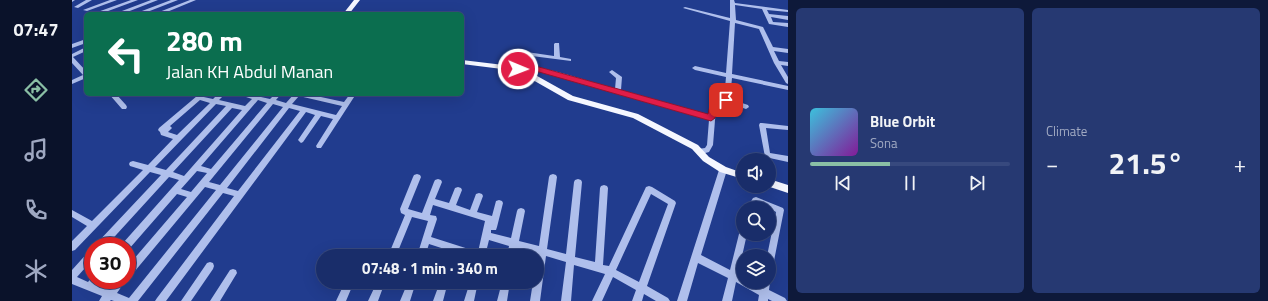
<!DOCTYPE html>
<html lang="en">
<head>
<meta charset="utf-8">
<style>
	:root { --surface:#192d6a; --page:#263972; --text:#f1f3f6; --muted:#9fa8c1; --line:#37497e; --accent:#8abfa5 }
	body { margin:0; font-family:"Titillium Web",sans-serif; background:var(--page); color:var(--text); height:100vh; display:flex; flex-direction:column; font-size:15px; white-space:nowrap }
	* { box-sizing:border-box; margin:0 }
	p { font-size:13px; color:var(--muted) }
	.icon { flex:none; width:22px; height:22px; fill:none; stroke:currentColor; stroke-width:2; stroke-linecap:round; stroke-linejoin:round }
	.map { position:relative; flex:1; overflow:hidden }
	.drawer { display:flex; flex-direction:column; gap:8px; padding:8px; background:#0e193a; width:480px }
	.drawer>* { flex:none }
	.guide { position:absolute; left:12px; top:12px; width:380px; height:84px; border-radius:6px; box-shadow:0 4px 16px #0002,0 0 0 1px var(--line); background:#0b6e4f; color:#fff; overflow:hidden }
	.tools { position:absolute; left:664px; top:153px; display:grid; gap:8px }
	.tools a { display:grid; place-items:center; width:40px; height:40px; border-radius:50%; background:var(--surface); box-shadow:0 4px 16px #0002,0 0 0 1px var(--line); font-size:20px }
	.speed { position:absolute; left:12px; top:237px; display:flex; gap:8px; font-size:20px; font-weight:700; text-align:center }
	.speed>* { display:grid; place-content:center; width:52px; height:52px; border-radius:50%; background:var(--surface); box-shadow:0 4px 16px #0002,0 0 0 1px var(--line); line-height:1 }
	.speed .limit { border:6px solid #d22; background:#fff; color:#111 }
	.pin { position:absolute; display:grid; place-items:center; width:34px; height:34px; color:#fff; margin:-17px; border-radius:8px; box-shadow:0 2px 6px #0006 }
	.me { position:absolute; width:44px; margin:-22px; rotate:91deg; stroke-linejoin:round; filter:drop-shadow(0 0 3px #0008) }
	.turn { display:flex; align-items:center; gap:14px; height:84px; padding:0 16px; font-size:18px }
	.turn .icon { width:52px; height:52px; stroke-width:2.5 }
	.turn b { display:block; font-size:28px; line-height:34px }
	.big { font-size:30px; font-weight:700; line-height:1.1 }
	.drawer .tile { flex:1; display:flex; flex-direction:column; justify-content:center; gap:6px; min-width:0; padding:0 14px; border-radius:6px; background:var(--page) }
	.song { display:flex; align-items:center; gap:12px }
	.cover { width:48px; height:48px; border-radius:6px; background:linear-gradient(135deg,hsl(190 70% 55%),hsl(290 70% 35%)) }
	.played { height:4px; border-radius:2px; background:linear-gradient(90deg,var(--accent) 40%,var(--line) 40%) }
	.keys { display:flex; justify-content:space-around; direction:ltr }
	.heat { display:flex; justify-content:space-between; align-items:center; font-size:22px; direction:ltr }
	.drawer .tiles { flex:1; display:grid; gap:8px; grid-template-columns:repeat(2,1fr) }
	.trip { position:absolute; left:244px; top:249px; width:228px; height:40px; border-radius:20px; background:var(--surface); box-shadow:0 4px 16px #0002,0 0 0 1px var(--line); font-weight:700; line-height:40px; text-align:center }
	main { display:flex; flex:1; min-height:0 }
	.tab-bar { display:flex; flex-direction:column; width:72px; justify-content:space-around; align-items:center; background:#0a122a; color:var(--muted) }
	.tab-bar .icon { width:28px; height:28px }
	.tab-bar .current { color:var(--accent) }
	.tab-bar b { font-size:18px; color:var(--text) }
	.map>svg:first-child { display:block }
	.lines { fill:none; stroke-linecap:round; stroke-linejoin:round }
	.minor { fill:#afbfec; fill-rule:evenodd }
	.major { fill:#f5f7ff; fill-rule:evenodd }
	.route { fill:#e11d48; stroke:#92132f }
</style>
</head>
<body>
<main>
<nav class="tab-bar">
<b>07:47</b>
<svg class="icon current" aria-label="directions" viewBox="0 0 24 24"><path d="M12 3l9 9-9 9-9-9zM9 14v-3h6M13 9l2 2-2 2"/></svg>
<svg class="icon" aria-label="music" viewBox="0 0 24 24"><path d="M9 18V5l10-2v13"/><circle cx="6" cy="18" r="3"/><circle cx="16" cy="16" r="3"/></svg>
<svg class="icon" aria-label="phone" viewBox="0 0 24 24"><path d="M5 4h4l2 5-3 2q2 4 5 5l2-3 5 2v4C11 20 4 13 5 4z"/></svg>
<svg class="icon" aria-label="climate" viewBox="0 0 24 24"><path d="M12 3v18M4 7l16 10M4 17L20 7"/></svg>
</nav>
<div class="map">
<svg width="716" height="301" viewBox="0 0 716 301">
	<rect width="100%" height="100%" fill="#213c8e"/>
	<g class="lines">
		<!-- minor -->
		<path class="minor" d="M0,0H3L0,2Z
			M14,0H20L6,8L2,7Z
			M38,0H45L15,11L11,10Z
			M59,0H66L28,14H20Z
			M79,0H86L50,14H42Z
			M99,0H106L70,14H62Z
			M118,0H124L90,14H82Z
			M658,0H662L663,3L716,10V12L695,10L697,14L716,16V20L699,17L701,22L716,23V27L697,24L690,9L663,5L664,20L691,27L701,47L716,49V53L702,51L707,61L716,62V66L709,65L716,77V84L714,83L702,63L687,29L663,23L660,74L716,86V90L660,78L658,99L676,105L677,107L674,109L656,103L654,105L644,108L641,145L637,152C634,153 629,154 626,153L624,151L626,149L633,148L635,145L637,120C606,111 576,103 546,94C529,89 459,64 446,71L444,70L438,52L441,50L482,56V44L483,43H487L488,57L499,59V61L444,54L448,65C480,68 512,80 543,89L544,78L537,72L540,70L550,77L549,90L637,115L639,105L650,101L652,99L654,77L623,70L620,68L623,66L654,73L658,21L611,8L613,7L658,18Z
			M14,39V43L0,48V44Z
			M14,47V51L1,57L14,71V78L0,84V80L11,75L0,63V54Z
			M37,94H44L54,105L55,107L54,109H50Z
			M146,94H153L147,100L173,106L180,99L168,95L167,94L183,95L184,94H191L189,97L198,99L203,94H209L204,100L214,103L222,94H235L272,102L278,94H284L249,148H245L244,146L261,119L249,116L231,142L229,143L226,140L243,115L234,112L94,301H83L85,298L162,196L151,193L66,301H42L39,300L38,301H27L30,296L0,284V270L18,250L21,249V259L5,277L16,282L21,276V280H27L25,285L36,289L44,280H54L45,293L57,298L144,190L133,187L58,277L55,278V267L115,197L105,194L57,249L55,250V246H50L51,243L107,180L97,177L34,246H24L25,243L89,175L78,172L3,250L0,251V241L15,226L0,217V210L20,221L71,170L58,166L57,164L58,162L61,161L76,165L101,139L89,135L88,132L86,130L87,128L125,96H127L141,99ZM227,96L270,106L264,115L220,104ZM128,100L138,103L105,135L96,132L100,128L98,126ZM186,100L195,103L139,169L129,166ZM144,104L154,106L94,170L83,167ZM201,104L211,107L148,185L137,182ZM160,108L170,110L112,176L101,172ZM217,108L228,111L166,191L155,188ZM125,171L135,173L119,192L109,189Z
			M688,123H690L716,126V130L694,128L698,153L716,156V162L693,157L687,125Z
			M651,167L654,168L655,170L629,255L658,270L667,234L668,231L671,230V234H675L666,274L671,276V282H681L689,286L690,282H697V279L698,282L697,290L713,298L715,301H700L696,299V301H686L687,295L664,282L660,301H650L656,278L626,263L615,301H605L647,170L648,168Z
			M345,174L348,175L349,177L336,209L350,213L362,182L363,180L366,179L369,180L370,182L363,199L377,203L383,188L386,187L389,188L390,190L384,205L398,210L404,194L407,193L410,194L411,196L405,212L420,216L424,201L427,200L430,201L431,203L425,227L424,230H419V233L439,238L445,211L446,209L449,208L452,209L453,211L447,241L467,246L477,177L478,175L481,174L484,175L485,177L475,249L494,254L502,182L503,180L506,179L509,180L510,182L503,257L523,262L528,188L529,186L532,185L535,186L536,188L531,265L537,266L574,187L577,186L580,187L603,201L604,203L575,286L596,298L598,301H584L572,294L570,301H560L564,290L541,277L530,301H520L533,274L502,265L499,301H489L494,262L474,256L468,301H458L461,282H465L466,254L445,248L443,256H435L437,246L417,240L413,256H394L357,244L353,256H345L356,221L340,217L324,256H316L333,215L329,213L328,209L341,177L342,175ZM579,194L596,204L567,282L544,270ZM361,205L413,221L406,252L359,237L365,219L364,216L358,215Z
			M684,197L711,208L712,210L701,266L700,269L697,270V256H695L704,212L697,208L686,204L683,208H675L681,198Z
			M138,262L141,263L142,266L141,269L119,301H109L135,263Z
			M161,269L164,270L165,273L148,301H138L158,270Z
			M273,282H282L274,301H264Z
			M305,282H313L306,301H296Z
			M336,282H344L338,301H328Z
			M368,282H376L371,301H361Z
			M398,282H406L402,301H392Z
			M430,282H438L435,301H425Z"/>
		<!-- major -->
		<path class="major" d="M282,0H288L277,14H271Z
			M390,60L449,67L501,96L566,114L626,145L637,157L654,167L671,173V179L648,172L631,161L620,149L561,118L496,100L445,71L390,64Z
			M697,179L716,185V193L695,186H697Z"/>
	</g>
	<!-- route -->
	<path class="route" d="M446,65L467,67L636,114L638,105L654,97L659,100L655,105L645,109L643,118L639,121L467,72L444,71L443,67Z"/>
</svg>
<div class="tools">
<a><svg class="icon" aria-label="sound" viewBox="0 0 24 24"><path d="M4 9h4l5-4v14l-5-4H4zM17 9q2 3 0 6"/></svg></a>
<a><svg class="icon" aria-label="search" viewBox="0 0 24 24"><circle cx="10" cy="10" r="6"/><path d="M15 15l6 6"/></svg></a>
<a><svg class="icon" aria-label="layers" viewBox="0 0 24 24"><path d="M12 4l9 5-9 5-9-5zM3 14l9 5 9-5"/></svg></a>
</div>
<div class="speed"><div class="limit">30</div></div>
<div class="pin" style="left:654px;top:100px;background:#d93025"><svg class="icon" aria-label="arrive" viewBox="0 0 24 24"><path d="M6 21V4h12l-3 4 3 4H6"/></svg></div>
<svg class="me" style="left:446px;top:69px" viewBox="-20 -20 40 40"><circle r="17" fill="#e11d48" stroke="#fff" stroke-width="3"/><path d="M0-11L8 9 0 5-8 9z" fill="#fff"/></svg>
<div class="trip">07:48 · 1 min · 340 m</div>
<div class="guide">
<div class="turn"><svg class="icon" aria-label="left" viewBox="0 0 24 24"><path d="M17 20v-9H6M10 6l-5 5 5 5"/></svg><div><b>280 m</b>Jalan KH Abdul Manan</div></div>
</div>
</div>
<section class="drawer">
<div class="tiles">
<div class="tile">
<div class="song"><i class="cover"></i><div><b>Blue Orbit</b><p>Sona</p></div></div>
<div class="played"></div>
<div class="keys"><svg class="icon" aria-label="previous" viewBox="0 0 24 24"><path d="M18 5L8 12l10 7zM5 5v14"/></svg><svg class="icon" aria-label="pause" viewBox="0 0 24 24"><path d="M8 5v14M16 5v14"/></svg><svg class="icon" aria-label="next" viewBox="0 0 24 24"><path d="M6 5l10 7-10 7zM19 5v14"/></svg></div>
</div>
<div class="tile"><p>Climate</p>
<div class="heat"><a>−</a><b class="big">21.5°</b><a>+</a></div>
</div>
</div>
</section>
</main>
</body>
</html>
